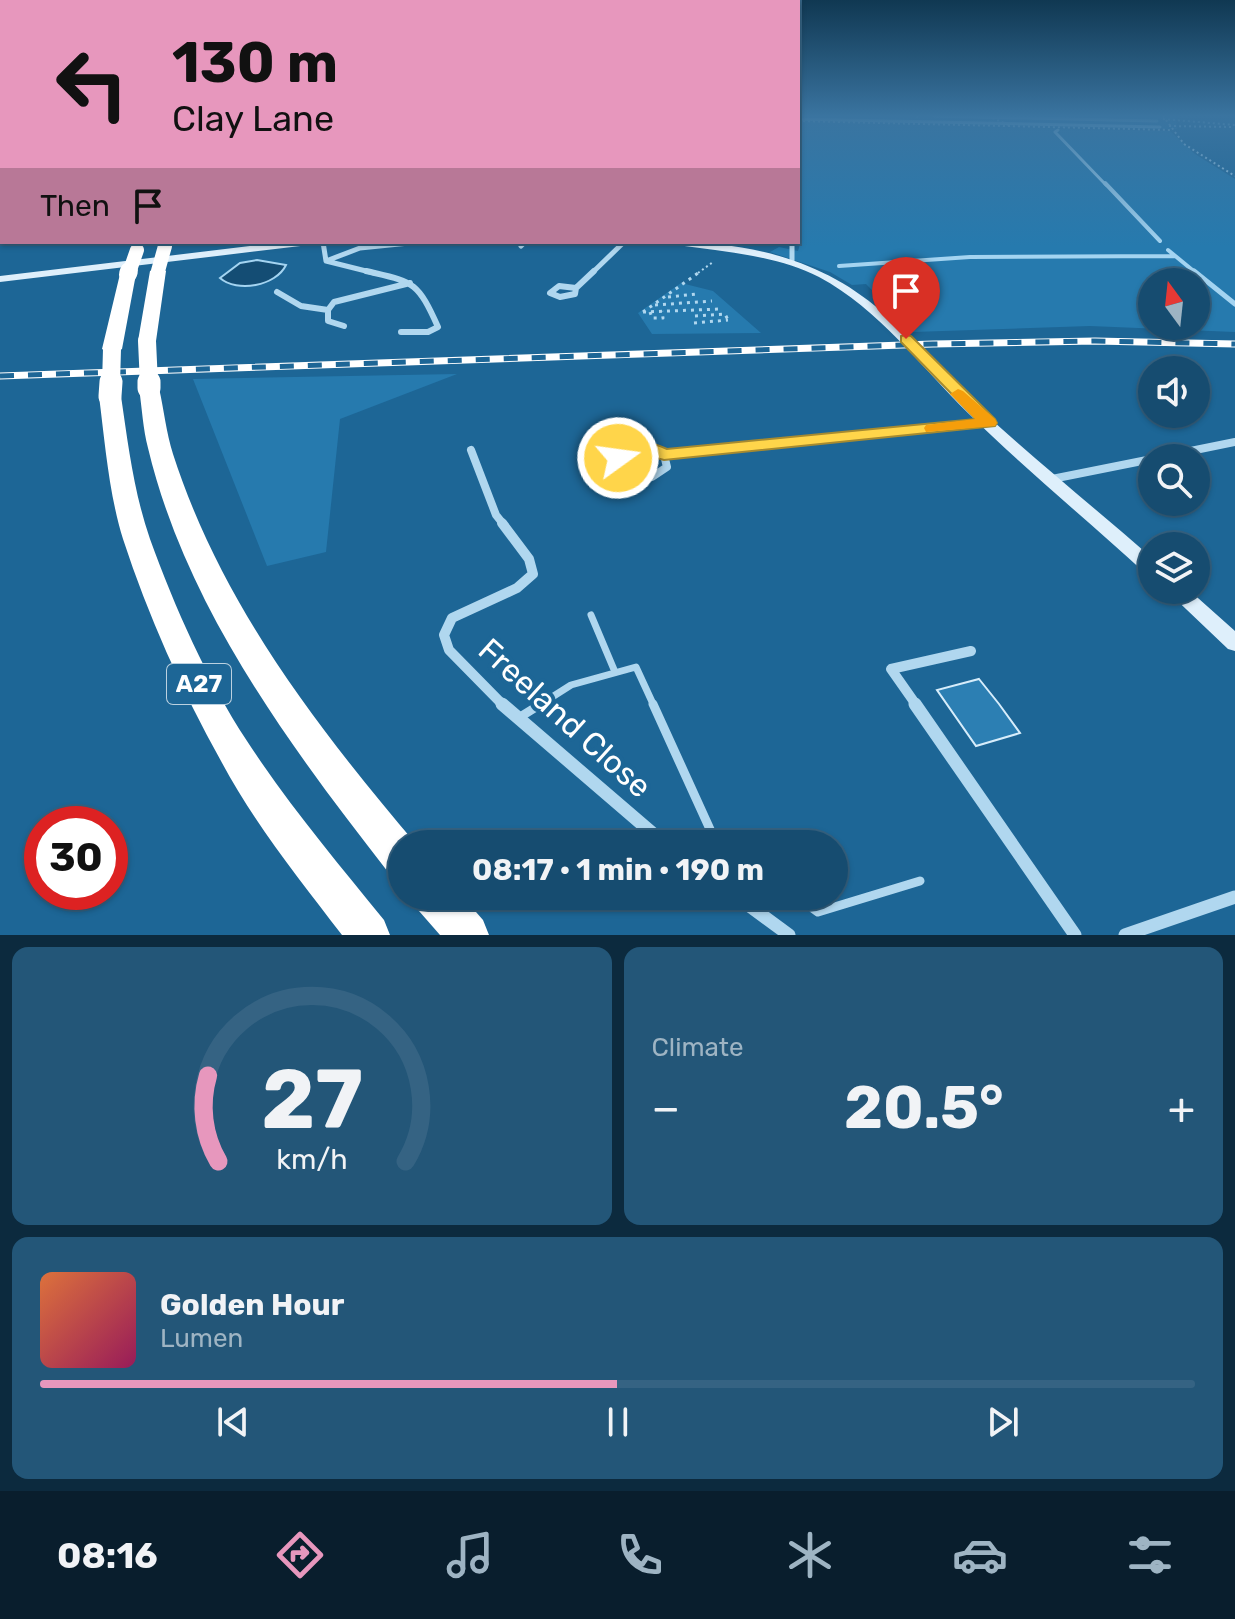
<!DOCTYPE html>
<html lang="en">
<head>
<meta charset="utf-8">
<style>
	:root { --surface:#164c70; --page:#235678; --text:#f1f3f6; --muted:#9eb4c3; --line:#356383; --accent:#e797bd }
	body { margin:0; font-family:Rubik,sans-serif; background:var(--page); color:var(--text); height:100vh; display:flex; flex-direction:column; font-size:30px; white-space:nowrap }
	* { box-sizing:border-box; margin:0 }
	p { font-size:26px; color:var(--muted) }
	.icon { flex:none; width:44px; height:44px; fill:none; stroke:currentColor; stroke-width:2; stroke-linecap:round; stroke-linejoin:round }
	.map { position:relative; height:935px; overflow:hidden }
	.side { display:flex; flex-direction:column; gap:12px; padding:12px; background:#0c2a3e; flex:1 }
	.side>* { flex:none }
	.banner { position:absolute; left:0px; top:0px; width:800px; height:244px; box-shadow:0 2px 6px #0004,0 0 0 2px var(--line); background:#e797bd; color:#111; overflow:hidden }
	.needle { width:52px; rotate:345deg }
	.fabs { position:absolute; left:1138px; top:268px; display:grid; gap:16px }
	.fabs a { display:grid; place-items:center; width:72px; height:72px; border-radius:50%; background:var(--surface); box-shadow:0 2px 6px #0004,0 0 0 2px var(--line); font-size:40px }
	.speed { position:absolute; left:24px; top:806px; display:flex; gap:16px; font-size:40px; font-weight:700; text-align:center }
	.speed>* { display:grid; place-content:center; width:104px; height:104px; border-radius:50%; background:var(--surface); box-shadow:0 2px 6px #0004,0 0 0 2px var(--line); line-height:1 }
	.speed .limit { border:12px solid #d22; background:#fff; color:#111 }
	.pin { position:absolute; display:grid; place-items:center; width:68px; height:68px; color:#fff; margin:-82px -34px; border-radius:50% 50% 50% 0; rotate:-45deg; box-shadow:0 0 8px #0007 }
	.pin .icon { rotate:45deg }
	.me { position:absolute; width:88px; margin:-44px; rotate:76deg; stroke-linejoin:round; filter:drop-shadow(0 0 6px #0008) }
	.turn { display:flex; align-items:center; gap:28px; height:168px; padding:0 40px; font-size:36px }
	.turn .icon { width:104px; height:104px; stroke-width:2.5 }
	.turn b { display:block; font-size:56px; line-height:68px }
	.then { display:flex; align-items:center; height:76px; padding:0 40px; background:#0003; gap:16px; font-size:30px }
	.big { font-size:60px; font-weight:700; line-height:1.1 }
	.side .card { flex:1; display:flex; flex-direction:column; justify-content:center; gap:12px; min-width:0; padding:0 28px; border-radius:16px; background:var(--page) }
	.side .dial { align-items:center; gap:0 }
	.dial svg { height:208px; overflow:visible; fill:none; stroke:var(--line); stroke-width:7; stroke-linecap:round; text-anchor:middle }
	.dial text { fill:var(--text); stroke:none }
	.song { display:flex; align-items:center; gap:24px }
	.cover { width:96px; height:96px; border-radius:12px; background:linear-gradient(135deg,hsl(20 70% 55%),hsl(330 70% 35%)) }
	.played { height:8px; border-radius:4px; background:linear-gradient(90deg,var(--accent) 50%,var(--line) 50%) }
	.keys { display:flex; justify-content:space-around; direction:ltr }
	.heat { display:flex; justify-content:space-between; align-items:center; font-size:44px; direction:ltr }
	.side .tiles { flex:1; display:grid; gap:12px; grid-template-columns:1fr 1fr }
	.card:last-child { grid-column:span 2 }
	.trip { position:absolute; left:388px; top:830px; width:460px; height:80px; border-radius:40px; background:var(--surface); box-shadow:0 2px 6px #0004,0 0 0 2px var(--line); font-weight:700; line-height:80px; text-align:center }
	.tab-bar { display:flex; height:128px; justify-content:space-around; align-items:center; background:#091e2d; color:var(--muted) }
	.tab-bar .icon { width:56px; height:56px }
	.tab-bar .active { color:var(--accent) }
	.tab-bar b { font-size:36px; color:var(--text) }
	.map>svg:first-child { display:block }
	.green { fill:#267aae; fill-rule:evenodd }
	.water { fill:#144d74; stroke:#a4d4f1; stroke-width:2 }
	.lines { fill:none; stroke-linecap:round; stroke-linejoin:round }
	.stream-far2 { stroke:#a4d4f1; stroke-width:3 }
	.stream-far1 { stroke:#a4d4f1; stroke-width:4 }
	.stream { stroke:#a4d4f1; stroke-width:5 }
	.building { fill:#2c7fb3; stroke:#d7edfb; stroke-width:2 }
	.path-far1 { stroke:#b0d7ef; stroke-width:2; stroke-dasharray:2 3; stroke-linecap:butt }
	.path { stroke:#b0d7ef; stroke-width:3; stroke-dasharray:3 5; stroke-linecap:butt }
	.lane-far1 { stroke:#b0d7ef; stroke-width:7 }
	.lane { stroke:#b0d7ef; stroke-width:9 }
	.street-far4 { stroke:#b0d7ef; stroke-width:5 }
	.street-far3 { stroke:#b0d7ef; stroke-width:6 }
	.street-far2 { stroke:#b0d7ef; stroke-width:8 }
	.street-far1 { stroke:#b0d7ef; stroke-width:10 }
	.street { stroke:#b0d7ef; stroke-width:13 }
	.secondary { fill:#deeffb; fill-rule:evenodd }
	.highway { fill:#fff; fill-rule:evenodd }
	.rail-casing { stroke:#fff; stroke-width:7 }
	.rail { stroke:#1d6696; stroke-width:5; stroke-dasharray:14; stroke-linecap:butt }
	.highway-bridge-far2 { stroke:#fff; stroke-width:14 }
	.highway-bridge-far1 { stroke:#fff; stroke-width:18 }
	.highway-bridge { stroke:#fff; stroke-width:23 }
	.route { fill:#ffd54a; stroke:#a68a30; stroke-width:2 }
	.slow { fill:#f59e0b }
	.labels { text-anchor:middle; stroke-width:8; stroke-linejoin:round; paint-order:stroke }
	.shield { fill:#1d6696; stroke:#bbd1e0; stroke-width:2 }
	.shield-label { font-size:24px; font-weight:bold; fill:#fff }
	.near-street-label { font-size:32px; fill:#fff; stroke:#1d6696 }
</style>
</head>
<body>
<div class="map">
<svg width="1235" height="935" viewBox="0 0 1235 935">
	<rect width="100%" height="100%" fill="#1d6696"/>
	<!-- green -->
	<path class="green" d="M798,116H1176L1177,129L990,127L1170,131L1195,154L1235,179V332L1090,326L913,332L866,284L852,285L830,272L770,252L779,247L798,251L800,244ZM1152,282H1196V326H1152Z
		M681,283L713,291L761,333L652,334L638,313Z
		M457,374L340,419L326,552L267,566L193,379Z"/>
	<!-- water -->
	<path class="water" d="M257,260L286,265C276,286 237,293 220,278L240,263Z"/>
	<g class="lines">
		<!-- stream-far2 -->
		<path class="stream-far2" d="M934,116L1157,121
			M798,119L1160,127
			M1058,130L1055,132L1106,185"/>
		<!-- stream-far1 -->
		<path class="stream-far1" d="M1105,183L1160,241
			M1168,250L1196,273
			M839,266L970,257L1175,256"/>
		<!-- stream -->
		<path class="stream" d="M1194,271L1235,304"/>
	</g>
	<!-- building -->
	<path class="building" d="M979,679L999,704L1020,733L976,746L937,690Z"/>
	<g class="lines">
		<!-- path-far1 -->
		<path class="path-far1" d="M917,116L921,124
			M988,116L1011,126
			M1163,116L1184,144L1235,176
			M1163,119L1235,125
			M798,121L1172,130
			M1169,126L1233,127
			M698,273L713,262"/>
		<!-- path -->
		<path class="path" d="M668,297L697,294
			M655,305L712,301
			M643,312L701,271
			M643,312L721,309
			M650,312L652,318H663L662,311
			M695,316L725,314L728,320
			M694,323L728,320"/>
		<!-- lane-far1 -->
		<path class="lane-far1" d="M591,615L615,672
			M538,706L571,685L636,667L654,706"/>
		<!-- lane -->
		<path class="lane" d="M653,704L714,838L723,844
			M520,717L541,704
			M796,896L818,912L920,881"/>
		<!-- street-far4 -->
		<path class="street-far4" d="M323,242L326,261L374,273
			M792,242V262
			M521,246L525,242
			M326,261L360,248L419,242
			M592,273L624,242"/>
		<!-- street-far3 -->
		<path class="street-far3" d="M366,271C413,282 417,280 438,327L428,332H401
			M559,286L576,288L575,294L560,297L550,293Z
			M576,288L594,271
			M277,292L301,306L328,310
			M344,326L328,321V310L334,302L410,283"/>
		<!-- street-far2 -->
		<path class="street-far2" d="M636,448L653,449L664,455L667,467L652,477L625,474L618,464L620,456Z
			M471,450L496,515L504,525
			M664,455L989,423
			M1156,458L1235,442
			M1052,479L1152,459"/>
		<!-- street-far1 -->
		<path class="street-far1" d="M502,523L529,559L533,574L517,588L452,618L444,635L449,650L504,706
			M917,706L891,669L971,651"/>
		<!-- street -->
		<path class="street" d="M502,704L665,844
			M915,704L1075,935
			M736,896L789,935
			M1125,935L1235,897"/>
		<!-- secondary -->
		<path class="secondary" d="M2,184V190L0,191V185Z
			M284,242H314L309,245L0,282V276Z
			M672,242C749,242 823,260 881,311C917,342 947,378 981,410C1036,461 1095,508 1152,558V575L1145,573C1086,519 1025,469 968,413C921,367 879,309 819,277C776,255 725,252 677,245Z
			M1166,590H1189L1235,631V651L1228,649Z"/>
		<!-- highway -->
		<path class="highway" d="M158,266L166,271L156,341L147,347L138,341L150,271Z
			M128,269L136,274L122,349L112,355L102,349L120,274Z
			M149,382L159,388C164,410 166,432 173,454C221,603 316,726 416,844H402V878L388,872C290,746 186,607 148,448C143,429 142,408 139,388Z
			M110,390L121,396C128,444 134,493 150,539C175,608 207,680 247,741C288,804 337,862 384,920L390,935H342C300,880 254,823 221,761C182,691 148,616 123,539C109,494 105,443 99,396Z
			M413,896H462L483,920L489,935H440L419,911Z"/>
		<!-- rail casing -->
		<g class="rail-casing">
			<path id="rail" d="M0,376L933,344L1095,341L1235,344"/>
		</g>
		<!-- rail -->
		<use href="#rail" class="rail"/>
		<!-- highway-bridge-far2 -->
		<path class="highway-bridge-far2" d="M158,271L165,246
			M129,273L137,250"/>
		<!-- highway-bridge-far1 -->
		<path class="highway-bridge-far1" d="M128,274L129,271
			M147,341L149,384
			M111,384L112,349"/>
		<!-- highway-bridge -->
		<path class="highway-bridge" d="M149,382V388
			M110,396L111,382"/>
	</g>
	<!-- sky -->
	<linearGradient id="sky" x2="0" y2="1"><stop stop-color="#103852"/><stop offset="0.47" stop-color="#3a74a0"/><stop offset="1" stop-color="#3a74a0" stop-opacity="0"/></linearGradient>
	<rect width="1235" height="247" fill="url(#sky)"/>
	<!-- route -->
	<path class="route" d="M906,335L911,336L995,419L997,423L995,426L664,460L638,453L618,464L609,458C624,440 647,439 667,449L976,419L901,342V336Z"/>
	<!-- slow -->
	<path class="slow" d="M958,389L963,391L995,419L997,423L995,426L926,432L924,428L926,425L975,419L950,394Z"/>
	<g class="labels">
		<!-- shield labels -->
		<rect class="shield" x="167" y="664" width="64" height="40" rx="6"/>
		<g class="shield-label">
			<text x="199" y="692">A27</text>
		</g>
		<!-- near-street labels -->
		<g class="near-street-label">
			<text transform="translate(565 718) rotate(42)" y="11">Freeland Close</text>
		</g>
	</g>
</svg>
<div class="fabs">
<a><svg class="needle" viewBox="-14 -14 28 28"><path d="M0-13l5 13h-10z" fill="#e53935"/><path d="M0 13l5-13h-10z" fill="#9eb4c3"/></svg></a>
<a><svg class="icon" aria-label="sound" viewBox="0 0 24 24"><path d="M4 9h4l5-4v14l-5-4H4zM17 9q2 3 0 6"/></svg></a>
<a><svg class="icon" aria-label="search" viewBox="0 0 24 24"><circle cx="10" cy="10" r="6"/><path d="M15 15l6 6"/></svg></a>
<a><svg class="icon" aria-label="layers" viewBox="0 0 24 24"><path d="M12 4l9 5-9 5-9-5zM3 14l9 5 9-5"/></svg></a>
</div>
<div class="speed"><div class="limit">30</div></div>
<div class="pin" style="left:906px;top:339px;background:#d93025"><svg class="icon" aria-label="arrive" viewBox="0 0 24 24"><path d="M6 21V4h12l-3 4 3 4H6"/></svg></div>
<svg class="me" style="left:618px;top:458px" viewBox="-20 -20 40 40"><circle r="17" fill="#ffd54a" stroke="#fff" stroke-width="3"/><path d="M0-11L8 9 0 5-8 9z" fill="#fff"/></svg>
<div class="trip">08:17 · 1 min · 190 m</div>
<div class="banner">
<div class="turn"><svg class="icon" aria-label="left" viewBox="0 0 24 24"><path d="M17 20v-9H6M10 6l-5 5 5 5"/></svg><div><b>130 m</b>Clay Lane</div></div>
<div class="then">Then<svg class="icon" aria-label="arrive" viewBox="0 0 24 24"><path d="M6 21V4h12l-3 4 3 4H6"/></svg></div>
</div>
</div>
<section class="side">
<div class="tiles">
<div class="card dial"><svg viewBox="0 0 100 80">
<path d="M14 69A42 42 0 1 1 86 69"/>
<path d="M14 69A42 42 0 0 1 10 36" stroke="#e797bd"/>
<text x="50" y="56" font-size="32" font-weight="700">27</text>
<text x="50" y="72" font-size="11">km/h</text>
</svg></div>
<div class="card"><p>Climate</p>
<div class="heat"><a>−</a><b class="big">20.5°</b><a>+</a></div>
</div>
<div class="card">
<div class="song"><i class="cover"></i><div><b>Golden Hour</b><p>Lumen</p></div></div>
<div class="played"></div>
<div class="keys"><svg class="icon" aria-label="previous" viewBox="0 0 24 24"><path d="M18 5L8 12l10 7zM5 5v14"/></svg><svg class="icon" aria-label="pause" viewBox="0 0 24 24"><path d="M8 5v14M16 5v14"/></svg><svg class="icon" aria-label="next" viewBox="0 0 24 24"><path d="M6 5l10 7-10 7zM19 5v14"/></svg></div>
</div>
</div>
</section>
<nav class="tab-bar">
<b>08:16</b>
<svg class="icon active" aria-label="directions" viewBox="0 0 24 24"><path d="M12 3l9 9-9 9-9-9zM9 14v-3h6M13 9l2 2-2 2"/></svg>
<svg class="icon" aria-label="music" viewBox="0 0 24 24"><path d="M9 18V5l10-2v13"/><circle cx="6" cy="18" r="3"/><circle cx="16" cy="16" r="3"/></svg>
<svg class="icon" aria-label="phone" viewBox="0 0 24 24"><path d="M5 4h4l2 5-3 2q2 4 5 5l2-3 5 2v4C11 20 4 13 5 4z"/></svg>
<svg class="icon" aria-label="climate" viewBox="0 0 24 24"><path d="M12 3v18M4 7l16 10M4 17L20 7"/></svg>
<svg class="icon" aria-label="car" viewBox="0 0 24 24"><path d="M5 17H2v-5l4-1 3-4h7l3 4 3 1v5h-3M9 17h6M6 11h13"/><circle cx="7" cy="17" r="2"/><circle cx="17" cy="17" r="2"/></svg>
<svg class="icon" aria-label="filters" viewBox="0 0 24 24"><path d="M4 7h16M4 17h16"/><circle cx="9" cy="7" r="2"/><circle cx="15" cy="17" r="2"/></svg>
</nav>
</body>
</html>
